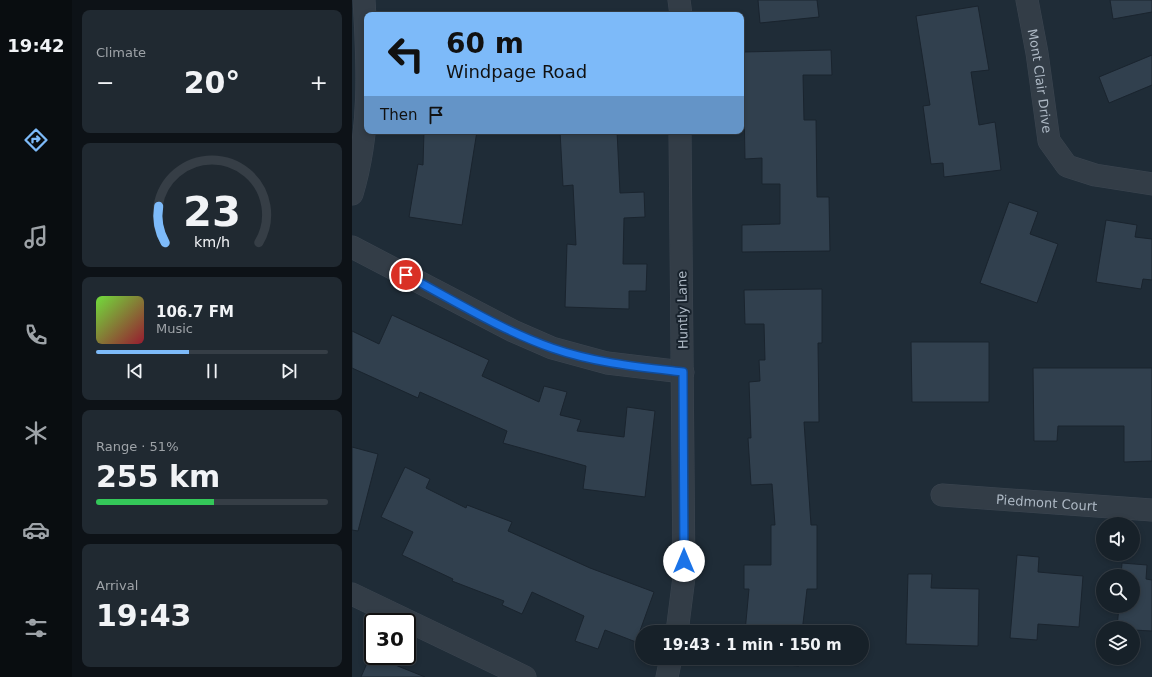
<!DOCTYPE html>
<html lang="en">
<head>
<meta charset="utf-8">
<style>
	:root { --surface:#172129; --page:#202931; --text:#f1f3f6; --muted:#9ea3a8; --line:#363e46; --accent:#7dbaf9 }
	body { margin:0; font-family:"DejaVu Sans",sans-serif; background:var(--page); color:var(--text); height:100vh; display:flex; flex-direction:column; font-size:15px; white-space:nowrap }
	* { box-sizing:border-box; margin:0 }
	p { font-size:13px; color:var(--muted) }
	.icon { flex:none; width:22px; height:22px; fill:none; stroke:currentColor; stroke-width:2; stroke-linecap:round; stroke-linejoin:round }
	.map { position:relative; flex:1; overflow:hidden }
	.panel { display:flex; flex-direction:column; gap:10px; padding:10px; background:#0d1217; width:280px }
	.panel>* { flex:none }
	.banner { position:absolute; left:12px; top:12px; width:380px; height:122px; border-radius:8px; box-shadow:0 2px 6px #0003,0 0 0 1px var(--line); background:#7dbaf9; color:#111; overflow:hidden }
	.fabs { position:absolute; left:744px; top:517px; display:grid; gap:8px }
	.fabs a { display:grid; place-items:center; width:44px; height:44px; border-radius:50%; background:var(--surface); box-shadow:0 2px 6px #0003,0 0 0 1px var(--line); font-size:20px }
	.speed { position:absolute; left:12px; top:613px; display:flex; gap:8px; font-size:20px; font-weight:700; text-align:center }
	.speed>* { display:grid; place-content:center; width:52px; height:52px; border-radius:50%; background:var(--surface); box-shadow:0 2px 6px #0003,0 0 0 1px var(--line); line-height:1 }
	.speed .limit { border:2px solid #111; border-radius:6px; background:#fff; color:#111 }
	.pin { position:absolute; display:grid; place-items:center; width:34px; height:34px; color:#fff; margin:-17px; border:2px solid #fff; border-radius:50%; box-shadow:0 1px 4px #0007 }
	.me { position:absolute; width:44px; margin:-22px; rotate:0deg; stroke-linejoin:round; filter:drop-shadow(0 0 3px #0008) }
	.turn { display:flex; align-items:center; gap:14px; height:84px; padding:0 16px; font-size:18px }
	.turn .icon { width:52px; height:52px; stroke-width:2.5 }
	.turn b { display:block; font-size:28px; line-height:34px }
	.then { display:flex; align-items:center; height:38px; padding:0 16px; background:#0003; gap:8px; font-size:15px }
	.big { font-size:30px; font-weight:700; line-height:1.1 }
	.panel .widget { flex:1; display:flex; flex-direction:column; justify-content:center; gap:6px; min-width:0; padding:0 14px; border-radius:8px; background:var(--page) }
	.panel .dial { align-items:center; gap:0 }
	.dial svg { height:104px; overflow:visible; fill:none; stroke:var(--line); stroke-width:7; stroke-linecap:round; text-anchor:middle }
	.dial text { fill:var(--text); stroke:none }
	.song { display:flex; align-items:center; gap:12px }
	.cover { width:48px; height:48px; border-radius:6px; background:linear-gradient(135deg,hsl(100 70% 55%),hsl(350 70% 35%)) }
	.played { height:4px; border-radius:2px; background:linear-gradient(90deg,var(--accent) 40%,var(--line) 40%) }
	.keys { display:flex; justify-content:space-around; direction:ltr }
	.heat { display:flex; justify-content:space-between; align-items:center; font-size:22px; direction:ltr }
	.charge { height:6px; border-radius:3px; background:linear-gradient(90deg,#34c759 51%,var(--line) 0) }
	.trip { position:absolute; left:283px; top:625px; width:234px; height:40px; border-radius:20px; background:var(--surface); box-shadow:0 2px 6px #0003,0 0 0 1px var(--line); font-weight:700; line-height:40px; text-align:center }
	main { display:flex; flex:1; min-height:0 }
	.dock { display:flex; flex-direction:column; width:72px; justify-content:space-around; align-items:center; background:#090d10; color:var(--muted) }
	.dock .icon { width:28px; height:28px }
	.dock .selected { color:var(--accent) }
	.dock b { font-size:18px; color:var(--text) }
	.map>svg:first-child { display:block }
	.building { fill:#31404e; stroke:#1a242e }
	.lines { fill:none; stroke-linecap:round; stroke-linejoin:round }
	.minor-casing { stroke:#3c4651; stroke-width:23 }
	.minor { stroke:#333d47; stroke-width:22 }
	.route-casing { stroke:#114b97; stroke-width:10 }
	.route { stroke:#1a73e8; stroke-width:7 }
	.labels { text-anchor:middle; stroke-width:4; stroke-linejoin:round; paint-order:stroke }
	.street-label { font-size:13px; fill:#adb8c4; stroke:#18222c }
</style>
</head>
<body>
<main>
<nav class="dock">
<b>19:42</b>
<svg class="icon selected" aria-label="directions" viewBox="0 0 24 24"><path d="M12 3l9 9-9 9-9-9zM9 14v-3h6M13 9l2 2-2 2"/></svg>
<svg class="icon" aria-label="music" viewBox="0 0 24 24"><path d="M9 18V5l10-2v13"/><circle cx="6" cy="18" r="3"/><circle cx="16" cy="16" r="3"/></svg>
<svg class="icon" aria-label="phone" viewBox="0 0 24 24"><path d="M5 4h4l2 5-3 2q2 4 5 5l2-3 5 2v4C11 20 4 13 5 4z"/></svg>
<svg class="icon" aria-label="climate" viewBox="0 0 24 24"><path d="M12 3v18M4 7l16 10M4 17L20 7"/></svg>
<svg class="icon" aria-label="car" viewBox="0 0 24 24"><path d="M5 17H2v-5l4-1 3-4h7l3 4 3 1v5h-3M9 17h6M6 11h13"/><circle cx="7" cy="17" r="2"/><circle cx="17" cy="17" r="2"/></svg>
<svg class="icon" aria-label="filters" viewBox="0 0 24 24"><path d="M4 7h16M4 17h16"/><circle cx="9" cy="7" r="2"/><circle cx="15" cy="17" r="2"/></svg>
</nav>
<section class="panel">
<div class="widget"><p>Climate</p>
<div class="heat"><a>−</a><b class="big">20°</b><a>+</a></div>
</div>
<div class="widget dial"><svg viewBox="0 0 100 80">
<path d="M14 69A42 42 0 1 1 86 69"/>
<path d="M14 69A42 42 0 0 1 9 41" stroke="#7dbaf9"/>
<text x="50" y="56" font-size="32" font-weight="700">23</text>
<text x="50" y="72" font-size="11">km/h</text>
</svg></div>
<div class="widget">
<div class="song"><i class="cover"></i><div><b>106.7 FM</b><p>Music</p></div></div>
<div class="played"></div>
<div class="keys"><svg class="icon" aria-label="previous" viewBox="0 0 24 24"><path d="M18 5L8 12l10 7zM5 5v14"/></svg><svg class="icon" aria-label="pause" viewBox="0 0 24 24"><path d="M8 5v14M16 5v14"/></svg><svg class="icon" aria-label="next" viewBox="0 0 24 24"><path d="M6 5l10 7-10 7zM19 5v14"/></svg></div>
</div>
<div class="widget"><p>Range · 51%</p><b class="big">255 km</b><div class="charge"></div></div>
<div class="widget"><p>Arrival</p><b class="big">19:43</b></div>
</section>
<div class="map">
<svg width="800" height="677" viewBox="0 0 800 677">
	<rect width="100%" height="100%" fill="#1f2c37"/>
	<!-- building -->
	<path class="building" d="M406,0H465L467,17L408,23Z
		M758,0H800V12L761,19Z
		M626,6L637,70L619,72L627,125L643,122L649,170L592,177L591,163L579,164L571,106L578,105L564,16Z
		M479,50L480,75H451L452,120H464L465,197H477L478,251L390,252V225L428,224V184H410V158L393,159L391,52Z
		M800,55V85L757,103L747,77Z
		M72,131H125L110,225L57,217L66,164L71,165Z
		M208,131H265L268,193L292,192L293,217L272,218L271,264H295L294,291H277V309L213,307L215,244L224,245L221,185L211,186Z
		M657,202L686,212L678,234L706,244L685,303L628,283Z
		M754,220L785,225L783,237L800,239V280L791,279L789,289L744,282Z
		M470,289V343H466L467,422H452L459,525H465V589H455L450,632H393L397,589H392V565H419V525H423L420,484L399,485L396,438H399L397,382L408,381L407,360H413L412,324H393L392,290Z
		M40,315L137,360L130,376L187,402L192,386L215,392L208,415L229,420L225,431L272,437L275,407L303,411L293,497L231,489L234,466L151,443L155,431L68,392L66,398L0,368V331L27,344Z
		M559,342H637V402H560Z
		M681,368H800V461L772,462V426H706L705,441H682Z
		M0,447L26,454L6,531L0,530Z
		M53,467L78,479L74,488L114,508L115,505L160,522L156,531L238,568L302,592L284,642L253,630L246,649L223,641L232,616L180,592L170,614L150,605L152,601L100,581L101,579L50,555L61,532L29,517Z
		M665,555L687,557L686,572L731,576L727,627L686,624L685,640L658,638Z
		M770,563L795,565L794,579L800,580V631L781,630V628H765L767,606H781V576H769Z
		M556,574H580L579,588L627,589L626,646L554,644Z
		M19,654L21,656L73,677H9Z
		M391,658H448L447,666L390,661Z"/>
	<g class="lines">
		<!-- minor casing -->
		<g class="minor-casing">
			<g id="minor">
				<path d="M327,0L329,15"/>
				<path id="s1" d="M675,0L685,53L697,141L715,166L743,175L800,184"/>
				<path d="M0,194C19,131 16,65 12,0"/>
				<path d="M0,247L161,331L200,348L255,363L331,372"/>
				<path id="s2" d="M590,495L800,510"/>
				<path d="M0,594L173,677"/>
				<path d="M325,632L332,577L328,131"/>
				<path d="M315,677L319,658"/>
			</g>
		</g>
		<!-- minor -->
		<use href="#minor" class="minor"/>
	</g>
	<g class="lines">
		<!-- route casing -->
		<g class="route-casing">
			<path id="route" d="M54,275C101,300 149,330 200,348C243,363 287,367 331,372L332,561"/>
		</g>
		<!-- route -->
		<use href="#route" class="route"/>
	</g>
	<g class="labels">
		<!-- street labels -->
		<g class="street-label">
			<text dy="5" stroke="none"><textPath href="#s1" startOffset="82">Mont Clair Drive</textPath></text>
			<text transform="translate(330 310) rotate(-91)" y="5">Huntly Lane</text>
			<text dy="5" stroke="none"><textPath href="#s2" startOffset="105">Piedmont Court</textPath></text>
		</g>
	</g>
</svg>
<div class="fabs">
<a><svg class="icon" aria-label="sound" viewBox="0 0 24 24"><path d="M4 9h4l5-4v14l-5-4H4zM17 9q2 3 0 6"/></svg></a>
<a><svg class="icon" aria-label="search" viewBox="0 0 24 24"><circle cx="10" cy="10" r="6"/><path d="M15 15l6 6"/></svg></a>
<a><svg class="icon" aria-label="layers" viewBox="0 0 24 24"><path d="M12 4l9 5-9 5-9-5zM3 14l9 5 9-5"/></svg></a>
</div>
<div class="speed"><div class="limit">30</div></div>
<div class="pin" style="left:54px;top:275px;background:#d93025"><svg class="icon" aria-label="arrive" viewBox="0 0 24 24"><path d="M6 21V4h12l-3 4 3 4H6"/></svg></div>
<svg class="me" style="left:332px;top:561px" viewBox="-20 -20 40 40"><circle r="19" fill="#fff"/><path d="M0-13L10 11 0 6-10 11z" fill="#1a73e8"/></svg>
<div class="trip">19:43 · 1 min · 150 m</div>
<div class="banner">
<div class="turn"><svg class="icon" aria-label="left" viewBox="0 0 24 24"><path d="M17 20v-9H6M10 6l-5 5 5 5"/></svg><div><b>60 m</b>Windpage Road</div></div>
<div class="then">Then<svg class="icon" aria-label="arrive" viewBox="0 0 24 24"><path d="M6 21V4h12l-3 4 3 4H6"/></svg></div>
</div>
</div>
</main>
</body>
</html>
